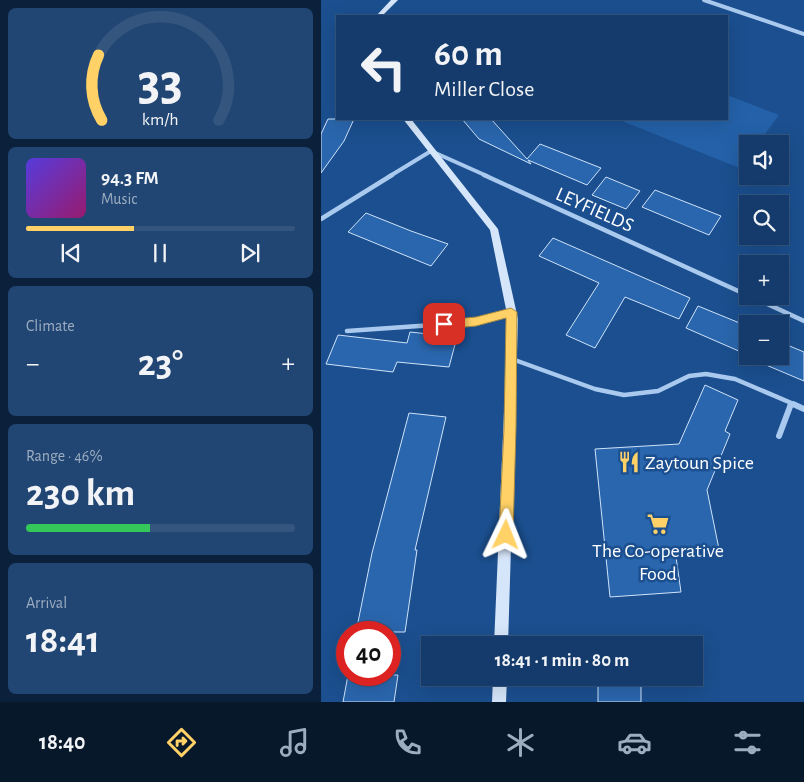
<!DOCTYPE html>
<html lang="en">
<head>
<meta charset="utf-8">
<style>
	:root { --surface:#143b6b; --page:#214673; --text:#f1f3f6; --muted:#9dadc1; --line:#33557e; --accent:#ffd166 }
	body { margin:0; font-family:"Alegreya Sans",sans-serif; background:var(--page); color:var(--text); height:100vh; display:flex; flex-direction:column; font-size:19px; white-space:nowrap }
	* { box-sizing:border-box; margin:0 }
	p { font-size:16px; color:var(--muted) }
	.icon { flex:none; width:28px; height:28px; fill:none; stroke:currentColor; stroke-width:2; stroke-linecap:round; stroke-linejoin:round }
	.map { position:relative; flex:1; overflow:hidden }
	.drawer { display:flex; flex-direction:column; gap:8px; padding:8px; background:#0b203b; width:321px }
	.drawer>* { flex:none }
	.guide { position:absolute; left:15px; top:15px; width:392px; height:105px; border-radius:0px; box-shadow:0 5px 20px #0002,0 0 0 1px var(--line); background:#143b6b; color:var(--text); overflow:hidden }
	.tools { position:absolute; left:418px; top:135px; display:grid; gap:10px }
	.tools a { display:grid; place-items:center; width:50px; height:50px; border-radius:0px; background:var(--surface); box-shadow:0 5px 20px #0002,0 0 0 1px var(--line); font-size:25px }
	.speed { position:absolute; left:15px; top:621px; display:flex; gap:10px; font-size:25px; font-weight:700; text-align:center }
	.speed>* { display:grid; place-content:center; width:65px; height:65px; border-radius:50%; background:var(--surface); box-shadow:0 5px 20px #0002,0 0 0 1px var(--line); line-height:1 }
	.speed .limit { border:8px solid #d22; background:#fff; color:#111 }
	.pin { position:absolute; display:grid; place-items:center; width:42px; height:42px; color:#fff; margin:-21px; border-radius:10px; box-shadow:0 2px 8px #0006 }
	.me { position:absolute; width:55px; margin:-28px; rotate:2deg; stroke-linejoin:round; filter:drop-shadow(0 0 4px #0008) }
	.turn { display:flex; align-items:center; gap:18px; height:105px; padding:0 15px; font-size:22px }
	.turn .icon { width:65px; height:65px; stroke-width:2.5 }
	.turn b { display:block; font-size:35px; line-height:42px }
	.big { font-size:38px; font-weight:600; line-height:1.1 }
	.drawer .card { flex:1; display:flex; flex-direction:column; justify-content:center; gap:8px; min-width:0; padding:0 18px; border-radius:8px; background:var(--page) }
	.drawer .dial { align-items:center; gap:0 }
	.dial svg { height:130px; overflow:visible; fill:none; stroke:var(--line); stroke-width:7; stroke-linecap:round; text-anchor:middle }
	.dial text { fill:var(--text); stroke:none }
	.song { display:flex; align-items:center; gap:15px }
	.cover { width:60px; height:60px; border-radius:8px; background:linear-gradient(135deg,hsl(250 70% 55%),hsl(320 70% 35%)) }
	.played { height:5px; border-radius:2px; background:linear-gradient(90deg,var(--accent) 40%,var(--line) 40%) }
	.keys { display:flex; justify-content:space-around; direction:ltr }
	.heat { display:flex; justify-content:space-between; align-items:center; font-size:28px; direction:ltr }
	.charge { height:8px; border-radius:4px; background:linear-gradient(90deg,#34c759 46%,var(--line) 0) }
	.trip { position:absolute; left:100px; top:636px; width:282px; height:50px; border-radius:0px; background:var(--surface); box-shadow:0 5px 20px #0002,0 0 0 1px var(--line); font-weight:600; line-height:50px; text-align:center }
	.tab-bar { display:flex; height:80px; justify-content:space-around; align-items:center; background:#08182b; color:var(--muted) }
	.tab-bar .icon { width:35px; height:35px }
	.tab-bar .on { color:var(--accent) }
	.tab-bar b { font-size:22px; color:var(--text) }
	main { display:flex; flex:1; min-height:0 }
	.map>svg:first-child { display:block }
	.green { fill:#2461a8 }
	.building { fill:#2a66ad; stroke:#cfe3fa }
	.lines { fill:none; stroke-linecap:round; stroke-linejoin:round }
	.street-far2 { stroke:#a9c9ee; stroke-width:4 }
	.street-far1 { stroke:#a9c9ee; stroke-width:4.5 }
	.street { stroke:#a9c9ee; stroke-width:6 }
	.secondary { fill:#d6e6fa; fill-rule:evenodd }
	.route { fill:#ffd166; stroke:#a68842 }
	.labels { text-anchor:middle; stroke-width:5; stroke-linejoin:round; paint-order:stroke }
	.street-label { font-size:20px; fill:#fff; stroke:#1b4f8f }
	.poi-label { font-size:20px; fill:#fff; stroke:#1b4f8f; text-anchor:start }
</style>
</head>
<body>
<main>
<section class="drawer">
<div class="card dial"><svg viewBox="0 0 100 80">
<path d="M14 69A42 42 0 1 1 86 69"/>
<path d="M14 69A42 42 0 0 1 12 29" stroke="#ffd166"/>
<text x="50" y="56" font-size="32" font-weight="700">33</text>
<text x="50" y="72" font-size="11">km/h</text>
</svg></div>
<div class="card">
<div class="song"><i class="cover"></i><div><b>94.3 FM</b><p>Music</p></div></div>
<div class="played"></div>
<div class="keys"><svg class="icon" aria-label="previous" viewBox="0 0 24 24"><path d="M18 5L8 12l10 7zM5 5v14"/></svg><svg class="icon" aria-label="pause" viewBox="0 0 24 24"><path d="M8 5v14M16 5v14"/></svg><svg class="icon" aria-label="next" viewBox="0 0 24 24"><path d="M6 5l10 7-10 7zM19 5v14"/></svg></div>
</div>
<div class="card"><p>Climate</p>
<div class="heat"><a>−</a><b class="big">23°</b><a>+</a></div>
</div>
<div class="card"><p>Range · 46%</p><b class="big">230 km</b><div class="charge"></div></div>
<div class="card"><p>Arrival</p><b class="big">18:41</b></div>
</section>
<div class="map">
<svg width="483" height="702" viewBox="0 0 483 702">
	<rect width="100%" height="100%" fill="#1b4f8f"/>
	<!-- green -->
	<path class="green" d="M406,95L458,115L444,134V144H426V171L296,119H406Z"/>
	<!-- building -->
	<path class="building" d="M7,119H33L23,141L0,173V134Z
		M141,119H170L206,159L219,144L280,168L266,185L207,160L210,164L158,139Z
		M285,177L319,191L305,209L271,195Z
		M334,190L400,216L388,235L321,207Z
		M45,213L90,231L127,244L110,266L27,232Z
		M232,238L369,298L358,319L304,297L274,348L245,335L278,283L218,256Z
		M377,306L426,326V356H459V342L483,352V381L419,354L420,352L365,328Z
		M89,332L136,337L128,367L76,362L72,372L5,364L17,335L86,343Z
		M384,385L417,400L404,431L409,434L386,490L399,554L355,557L360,592L289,597L274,449L358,444Z
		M88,413L125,417L94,550H96L84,632H35L51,553Z
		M27,675H77L73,702H22Z
		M277,678H320V702H277Z"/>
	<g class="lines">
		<!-- street-far2 -->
		<path class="street-far2" d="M383,0L483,34
			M69,176L110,151L166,176"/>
		<!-- street-far1 -->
		<path class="street-far1" d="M163,175L426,295
			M0,219L71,175
			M429,296L483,321
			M26,331L155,322L190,312
			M191,359L274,389L303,395L337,391L368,376L385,374L414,379L475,405
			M469,405L470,403"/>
		<!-- street -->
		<path class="street" d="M472,404L483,409
			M458,436L470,404"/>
		<!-- secondary -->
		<path class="secondary" d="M70,0H77L61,16H55Z
			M82,119H90L177,229L197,319L187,645H173L187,319L169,230Z
			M172,678H186L185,702H171Z"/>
	</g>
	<!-- route -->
	<path class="route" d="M190,308L196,312L195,428L192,535L190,540L185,542L180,540L178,535L183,428L185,318L155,326L123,329L118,324L123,320L155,317Z"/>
	<!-- icons -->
	<defs>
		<g id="restaurant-bare" transform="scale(1.725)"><path d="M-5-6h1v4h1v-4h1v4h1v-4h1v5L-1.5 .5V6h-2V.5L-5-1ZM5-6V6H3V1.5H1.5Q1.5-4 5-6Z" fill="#ffd166" stroke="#1b4f8f" stroke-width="2.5" paint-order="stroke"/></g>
		<g id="supermarket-bare" transform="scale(1.725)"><path d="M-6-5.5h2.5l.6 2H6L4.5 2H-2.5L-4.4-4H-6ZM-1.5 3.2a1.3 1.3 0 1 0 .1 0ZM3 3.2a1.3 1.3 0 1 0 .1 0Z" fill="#ffd166" stroke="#1b4f8f" stroke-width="2.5" paint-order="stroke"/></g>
	</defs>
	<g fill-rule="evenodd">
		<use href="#restaurant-bare" x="308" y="462"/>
		<use href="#supermarket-bare" x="337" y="524"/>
	</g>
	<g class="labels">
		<!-- street labels -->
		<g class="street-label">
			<text transform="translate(274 209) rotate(24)" y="7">LEYFIELDS</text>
		</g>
		<!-- poi labels -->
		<g class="poi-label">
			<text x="324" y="469">Zaytoun Spice</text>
			<text x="337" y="557" text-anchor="middle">The Co-operative<tspan x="337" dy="23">Food</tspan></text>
		</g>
	</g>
</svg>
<div class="tools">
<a><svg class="icon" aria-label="sound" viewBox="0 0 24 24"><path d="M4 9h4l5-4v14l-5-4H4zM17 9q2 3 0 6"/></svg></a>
<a><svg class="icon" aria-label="search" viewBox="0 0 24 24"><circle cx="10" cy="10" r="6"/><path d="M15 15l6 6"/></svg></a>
<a>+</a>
<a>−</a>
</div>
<div class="speed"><div class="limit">40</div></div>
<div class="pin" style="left:123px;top:324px;background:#d93025"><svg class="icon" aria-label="arrive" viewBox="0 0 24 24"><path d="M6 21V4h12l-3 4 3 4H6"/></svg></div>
<svg class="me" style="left:185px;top:535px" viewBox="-20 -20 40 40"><path d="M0-17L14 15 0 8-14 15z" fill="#ffd166" stroke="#fff" stroke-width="4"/></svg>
<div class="trip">18:41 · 1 min · 80 m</div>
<div class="guide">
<div class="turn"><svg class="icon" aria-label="left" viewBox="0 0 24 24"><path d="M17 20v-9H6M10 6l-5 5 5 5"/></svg><div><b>60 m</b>Miller Close</div></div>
</div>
</div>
</main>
<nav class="tab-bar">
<b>18:40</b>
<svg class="icon on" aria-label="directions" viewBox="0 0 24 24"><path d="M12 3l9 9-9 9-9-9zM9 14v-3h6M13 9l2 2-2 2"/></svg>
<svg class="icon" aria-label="music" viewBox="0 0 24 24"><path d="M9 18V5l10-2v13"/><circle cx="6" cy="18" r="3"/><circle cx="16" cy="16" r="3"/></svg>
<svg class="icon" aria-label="phone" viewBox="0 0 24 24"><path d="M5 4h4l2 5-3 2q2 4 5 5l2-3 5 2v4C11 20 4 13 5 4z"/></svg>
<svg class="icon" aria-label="climate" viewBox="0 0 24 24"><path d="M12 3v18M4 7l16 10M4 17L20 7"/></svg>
<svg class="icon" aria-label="car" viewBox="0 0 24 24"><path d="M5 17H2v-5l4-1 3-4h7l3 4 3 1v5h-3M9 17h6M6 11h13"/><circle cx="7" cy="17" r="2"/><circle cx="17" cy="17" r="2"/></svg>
<svg class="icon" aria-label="filters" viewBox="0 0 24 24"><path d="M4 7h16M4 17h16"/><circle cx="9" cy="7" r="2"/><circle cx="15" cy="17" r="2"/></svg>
</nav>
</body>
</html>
